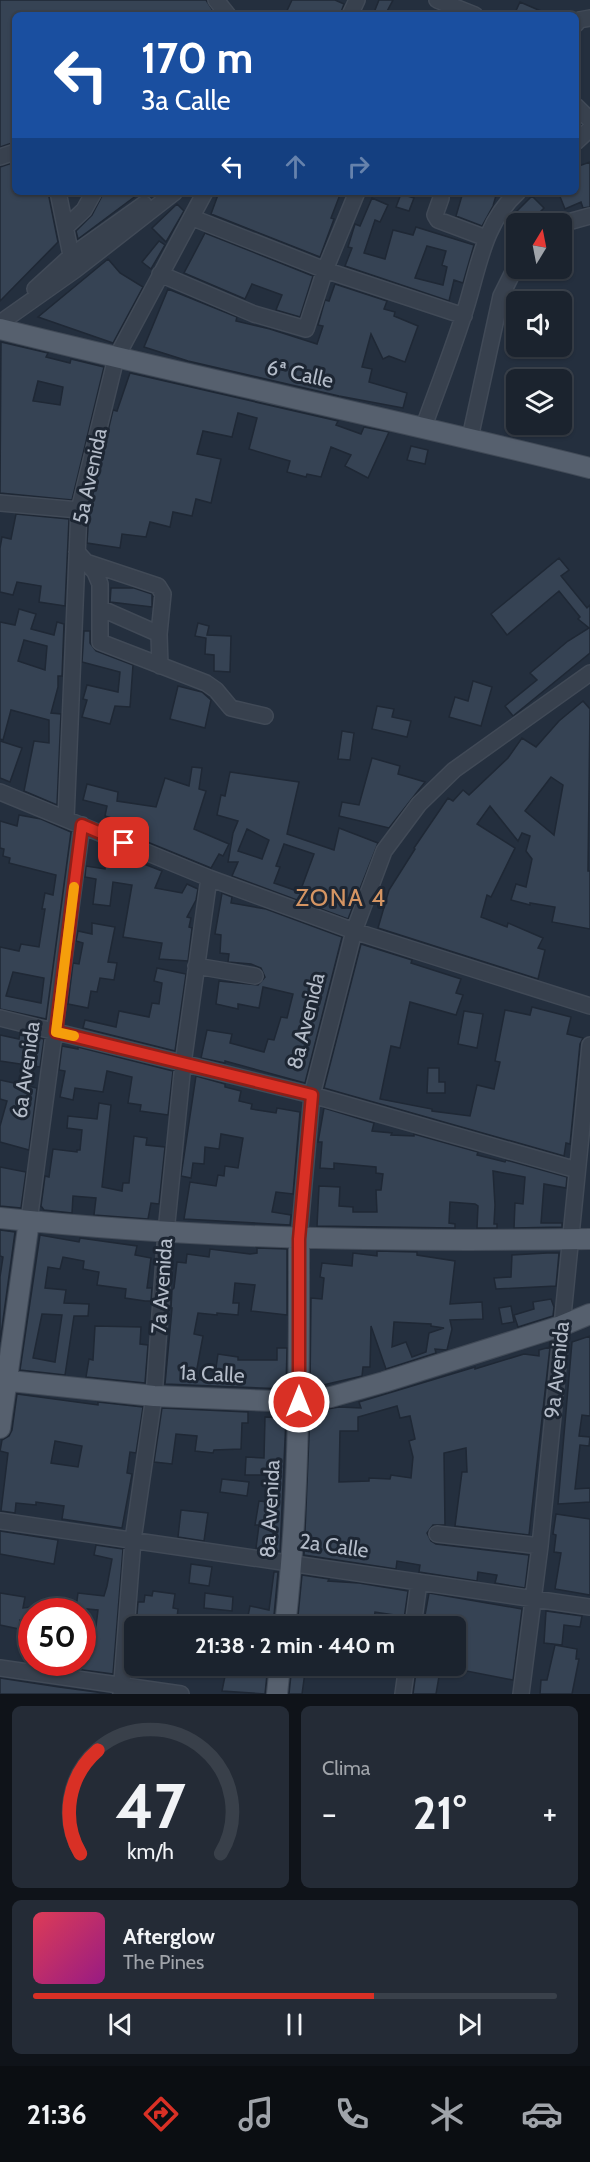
<!DOCTYPE html>
<html lang="es">
<head>
<meta charset="utf-8">
<style>
	:root { --surface:#1b232e; --page:#242b36; --text:#f1f3f6; --muted:#a0a4aa; --line:#39404a; --accent:#d93025 }
	body { margin:0; font-family:Cabin,sans-serif; background:var(--page); color:var(--text); height:100vh; display:flex; flex-direction:column; font-size:22px; white-space:nowrap }
	* { box-sizing:border-box; margin:0 }
	p { font-size:20px; color:var(--muted) }
	.icon { flex:none; width:33px; height:33px; fill:none; stroke:currentColor; stroke-width:2; stroke-linecap:round; stroke-linejoin:round }
	.map { position:relative; height:1694px; overflow:hidden }
	.sheet { display:flex; flex-direction:column; gap:12px; padding:12px; background:#0f1319; flex:1 }
	.sheet>* { flex:none }
	.guide { position:absolute; left:12px; top:12px; width:567px; height:183px; border-radius:9px; box-shadow:0 2px 4px #0004,0 0 0 2px var(--line); background:#1a4fa0; color:#fff; overflow:hidden }
	.needle { width:39px; rotate:10deg }
	.controls { position:absolute; left:506px; top:213px; display:grid; gap:12px }
	.controls a { display:grid; place-items:center; width:66px; height:66px; border-radius:9px; background:var(--surface); box-shadow:0 2px 4px #0004,0 0 0 2px var(--line); font-size:30px }
	.speed { position:absolute; left:18px; top:1598px; display:flex; gap:12px; font-size:30px; font-weight:700; text-align:center }
	.speed>* { display:grid; place-content:center; width:78px; height:78px; border-radius:50%; background:var(--surface); box-shadow:0 2px 4px #0004,0 0 0 2px var(--line); line-height:1 }
	.speed .limit { border:9px solid #d22; background:#fff; color:#111 }
	.pin { position:absolute; display:grid; place-items:center; width:51px; height:51px; color:#fff; margin:-26px; border-radius:12px; box-shadow:0 3px 9px #0006 }
	.me { position:absolute; width:66px; margin:-33px; rotate:0deg; stroke-linejoin:round; filter:drop-shadow(0 0 4px #0008) }
	.turn { display:flex; align-items:center; gap:21px; height:126px; padding:0 30px; font-size:27px }
	.turn .icon { width:78px; height:78px; stroke-width:2.5 }
	.turn b { display:block; font-size:42px; line-height:51px }
	.lanes { display:flex; align-items:center; height:57px; padding:0 30px; background:#0003; justify-content:center; gap:30px; direction:ltr }
	.lanes .off { opacity:.35 }
	.big { font-size:45px; font-weight:800; line-height:1.1 }
	.sheet .card { flex:1; display:flex; flex-direction:column; justify-content:center; gap:9px; min-width:0; padding:0 21px; border-radius:9px; background:var(--page) }
	.sheet .dial { align-items:center; gap:0 }
	.dial svg { height:156px; overflow:visible; fill:none; stroke:var(--line); stroke-width:7; stroke-linecap:round; text-anchor:middle }
	.dial text { fill:var(--text); stroke:none }
	.song { display:flex; align-items:center; gap:18px }
	.cover { width:72px; height:72px; border-radius:9px; background:linear-gradient(135deg,hsl(350 70% 55%),hsl(310 70% 35%)) }
	.played { height:6px; border-radius:3px; background:linear-gradient(90deg,var(--accent) 65%,var(--line) 65%) }
	.keys { display:flex; justify-content:space-around; direction:ltr }
	.heat { display:flex; justify-content:space-between; align-items:center; font-size:33px; direction:ltr }
	.sheet .tiles { flex:1; display:grid; gap:12px; grid-template-columns:1fr 1fr }
	.card:last-child { grid-column:span 2 }
	.trip { position:absolute; left:124px; top:1616px; width:342px; height:60px; border-radius:9px; background:var(--surface); box-shadow:0 2px 4px #0004,0 0 0 2px var(--line); font-weight:800; line-height:60px; text-align:center }
	.tabs { display:flex; height:96px; justify-content:space-around; align-items:center; background:#0b0e12; color:var(--muted) }
	.tabs .icon { width:42px; height:42px }
	.tabs .on { color:var(--accent) }
	.tabs b { font-size:27px; color:var(--text) }
	.map>svg:first-child { display:block }
	.building { fill:#364354; stroke:#1f2835; stroke-width:1.5; fill-rule:evenodd }
	.lines { fill:none; stroke-linecap:round; stroke-linejoin:round }
	.minor-casing { stroke:#414a57; stroke-width:18 }
	.major-casing { stroke:#414a57; stroke-width:22 }
	.minor { stroke:#38414e; stroke-width:15 }
	.major { stroke:#56606e; stroke-width:20 }
	.route-casing { stroke:#8d1f18; stroke-width:15 }
	.route { stroke:#d93025; stroke-width:10 }
	.slow { stroke:#f59e0b; stroke-width:10 }
	.labels { text-anchor:middle; stroke-width:6; stroke-linejoin:round; paint-order:stroke }
	.street-label { font-size:21px; fill:#b4bcc9; stroke:#1d2633 }
	.quarter-label { font-size:24px; letter-spacing:1.5px; fill:#d59563; stroke:#1d2633 }
</style>
</head>
<body>
<div class="map">
<svg width="590" height="1694" viewBox="0 0 590 1694">
	<rect width="100%" height="100%" fill="#242f3e"/>
	<!-- building -->
	<path class="building" d="M0,0H206L216,15H15V142L0,147Z
		M292,0H335L344,4L340,15H285Z
		M379,0H393L385,15H373Z
		M520,2L550,15H514Z
		M15,162V192H48L58,242L0,301V167Z
		M590,162V207L583,208L581,202L565,209L559,194L576,192V167Z
		M104,192H141L78,239L76,231L92,215Z
		M219,192H341L331,218L334,219L320,257L211,214Z
		M463,192H497L493,206L482,226L456,216Z
		M401,194L414,198L409,211L396,207Z
		M532,196L544,208L528,224H518L511,217Z
		M372,198L388,205L380,222L375,220L364,253L385,259L393,230L413,235L416,227L474,245L463,283L454,280L449,301L345,266L352,248L348,247L355,224L360,226ZM427,246L446,251L442,265L447,267L443,285L415,278Z
		M177,204L184,211L166,242L152,228Z
		M205,233L313,276L300,317L276,310L282,295L252,284L245,299L184,273Z
		M159,241L165,245L151,269L142,262Z
		M108,259L120,273L143,287L113,343L38,317Z
		M335,284L387,301L384,309L395,312L394,316L418,326L405,362L389,356L383,359L371,334L362,367L372,369L369,382L407,393L403,408L339,396L188,361L144,347L168,289L237,317L236,321L270,329L317,344L323,326L318,325L325,300L329,301Z
		M1,342L48,353L46,357L70,363L71,359L104,367L72,500L0,493ZM38,381L63,387L60,405L33,401Z
		M130,373L338,421L336,425L361,434L364,427L389,432L368,478L345,466L351,455L331,447L321,477L307,474L306,477L287,472L290,461L249,449L257,418L238,413L232,437L203,431L197,454L221,459L211,503L196,499L192,516L173,512L170,527L150,522L146,537L122,534L120,548L87,543L89,511L113,410L117,411Z
		M411,446L428,450L425,464L407,460Z
		M16,514L69,519L65,606L39,602L41,586L17,582L13,595L0,592V548L2,537L11,539Z
		M559,558L569,570L561,576L587,608L590,605V653L513,716L505,706L537,680L530,673L568,641L589,628L578,619L580,617L559,591L507,635L491,614Z
		M111,588H134L152,594V607L110,602Z
		M19,609L36,614L31,629L54,635L57,622L64,624L62,676H58V687L51,713L61,714L57,805L24,791L34,741L49,743V720L11,710L3,740L0,739V622L15,625ZM24,640L47,646L45,670L18,661Z
		M198,623L209,626L207,635L231,636L230,672L214,671V655L205,654L206,638L195,636Z
		M84,631H90V643L96,651L133,665L130,707L115,706L110,724L82,717L87,700L83,699L87,685L118,692L120,672L82,662Z
		M473,681L492,687L481,726L449,717L455,697L468,701Z
		M178,686L202,692L211,700L205,728L170,719Z
		M583,701L590,709L588,871H590V929L552,922L555,907L530,903V905L511,900L516,884L526,887L532,859L526,851L530,836L522,833L518,841L490,806L477,824L515,848L491,897L487,895L481,917L507,927L508,923L543,938L538,948L545,950L538,979L378,928L389,890L415,849L414,848L448,798L453,801L463,790L469,795L508,758L522,738L536,747L559,721ZM551,777L563,785L554,835L525,811Z
		M377,706L394,709L392,717L411,721L407,737L372,729Z
		M342,731L354,733L350,760L338,759Z
		M0,741L22,748L10,782L0,778Z
		M372,758L400,766L398,774L425,782L389,828L339,816L342,802L359,805Z
		M192,767L202,768L199,789L206,791L194,829L229,844L223,856L219,854L211,868L113,828L115,819L105,816L107,806L83,800L87,784L118,792L117,801L156,807L165,778L189,786Z
		M230,772L299,782L287,834L334,850L339,828L378,843L348,919L232,876L238,862H228L233,833L238,821L217,815L221,795L225,796ZM247,829L269,840L262,859L238,851ZM284,844L314,854L300,892L274,883L280,867L276,866Z
		M19,815L41,819L71,832L46,1019L0,1009V947L19,951L21,944L39,947L45,909H42L45,893L53,895L56,875L9,863L10,858L3,856L4,849L0,848V821L17,826ZM13,972L44,978L41,1003L6,996Z
		M108,850L162,871L155,888L182,893L187,884L198,889L196,900L187,917L191,918L189,927L192,928L188,961L159,959L162,943L123,937L132,885L113,882L110,906L93,904L96,879L85,877L86,866L105,869Z
		M222,893L232,897L231,903L266,909L342,937L305,1083L225,1061V1063L201,1058L207,1030L232,1034L230,1043L264,1052L268,1039L274,1040L281,1017L287,1018L293,994L263,987L259,1008L238,1004V1009L216,1004L219,981L258,985L265,977L261,968L251,964L228,962L229,954L220,953L221,935L215,934Z
		M92,923L115,927L108,962L117,963L114,980L100,978L97,992L91,991L88,1008L68,1004L73,963L79,964L83,943L76,941L78,931L92,934Z
		M361,944L412,960L411,963L461,979L456,993L463,995L456,1015L410,1002L400,1048L391,1046L380,1099L432,1109V1111L470,1116L477,1085L494,1089L500,1062L495,1061L505,1010L530,1015L532,1007L571,1017L567,1034L583,1038L580,1044L570,1144L566,1143L564,1156L324,1088Z
		M157,968L186,974L175,1051L83,1028L85,1020L116,1027L119,1011L149,1017L152,1003L159,1004L162,983L154,981Z
		M464,1011L483,1014L477,1048L458,1044Z
		M20,1033L44,1039L40,1067L0,1061V1035L19,1039Z
		M62,1046L78,1049V1047L173,1071L168,1115L140,1111L141,1105L128,1103L132,1077L107,1071L103,1092L75,1088L73,1100L60,1097L65,1071L59,1070Z
		M428,1068H439V1082H445V1093H427Z
		M196,1076L225,1084V1087L241,1091L239,1101L252,1104L251,1109L276,1113L277,1108L300,1112L293,1194L276,1192L272,1212L291,1215L290,1225L184,1219L190,1182L216,1186L218,1175L224,1176L225,1166L238,1168L243,1138L221,1134L219,1149L205,1147L204,1164L193,1163L191,1178L181,1176Z
		M0,1080L37,1088L29,1150L0,1142V1126L7,1101L0,1099Z
		M99,1103L111,1105L102,1187L122,1191L123,1183H129L134,1136L147,1138L146,1145L165,1147L159,1204L151,1203L148,1219L94,1215L96,1198L73,1196L72,1213L44,1210L41,1206L45,1176L49,1177L53,1149L77,1152V1150H80L82,1130L67,1128L68,1116L97,1119Z
		M324,1108L374,1123L372,1131L392,1133L391,1135L414,1136V1134L478,1152L477,1155L505,1162L506,1160L567,1177L566,1188L544,1184L541,1223H562V1227L514,1228L515,1203L523,1204L525,1177L493,1171L495,1205L494,1224H497V1228H477L478,1206L475,1204L450,1202L449,1223L455,1224V1228L317,1226L319,1186L340,1187L339,1206L353,1207V1212H377L376,1190H381L383,1174L376,1173V1167L334,1163V1169L320,1168L322,1142H318Z
		M0,1167L26,1172L21,1208L0,1206Z
		M0,1230L15,1232L0,1342V1277L3,1257L0,1256Z
		M40,1235L79,1242L80,1238L137,1246L135,1255L151,1258L147,1288H152L151,1301H145L125,1298L126,1289L97,1285L99,1272L83,1269L84,1261L63,1257L60,1269L48,1267L45,1288L66,1290L64,1303L89,1304L88,1316H74L65,1375L20,1370ZM42,1314L62,1315L55,1362L33,1358Z
		M257,1248L287,1249V1315L251,1311L255,1285L235,1283L233,1303H239L238,1315L217,1313V1315L198,1313L194,1334L203,1336L195,1379L214,1382L218,1354L238,1357V1360H277V1348H287L286,1389L165,1384L172,1308H171L172,1290L174,1288L177,1262L186,1263L187,1254L209,1257L210,1249L250,1254L257,1253Z
		M377,1251L417,1252V1255L455,1261L450,1304L482,1302L483,1319L450,1320L452,1329L447,1350L435,1349L436,1353L386,1369L371,1326L370,1367H363L362,1376L310,1388L311,1298L322,1299L324,1278L320,1277L322,1263L352,1266L353,1253L377,1256ZM394,1322L431,1324V1326L444,1328L429,1333L426,1352L412,1357L406,1342L392,1347Z
		M547,1253H559L556,1286L496,1289L494,1278L511,1277L512,1255Z
		M551,1299L554,1307L553,1316L518,1327L514,1315L534,1309L533,1302Z
		M511,1306L514,1322L502,1324L499,1308Z
		M95,1326L141,1327L140,1344L148,1345L145,1383L86,1377L89,1359L93,1360Z
		M590,1336V1416L582,1415L579,1436L590,1437L589,1446L580,1445L575,1489L590,1488V1502L558,1504L572,1342Z
		M550,1347L529,1535L455,1526L462,1472H467L466,1448L444,1453L445,1525H433L427,1533L431,1541L436,1544L529,1555L525,1588L495,1583L497,1575L478,1572L477,1581L419,1572L420,1565L397,1561L396,1569L304,1555L310,1412L339,1407L361,1408L359,1402L475,1367V1369L524,1354L539,1356V1350ZM397,1406L400,1418L410,1416L415,1439L409,1441L413,1457L411,1478L391,1475L390,1479L369,1478V1481L339,1482L340,1431H358V1417Z
		M17,1394L98,1405V1402L143,1407L136,1453L130,1452L127,1473L132,1474L122,1528L62,1519L64,1506L36,1502V1505L16,1503L15,1513L1,1511L8,1453L0,1451L2,1440L9,1436L12,1430ZM55,1441L82,1446L78,1467L51,1463Z
		M162,1408L248,1412V1423H242L241,1449L214,1450L213,1453L195,1451L197,1436L176,1434L172,1464L154,1462Z
		M265,1417L286,1418L280,1551L256,1548L259,1525H255L259,1501L268,1502L269,1475H245L246,1457L264,1458Z
		M222,1479L249,1482L247,1496L220,1492Z
		M181,1510L208,1513L204,1541L178,1537Z
		M556,1514L590,1519V1595L555,1589L561,1553L554,1552L556,1535L553,1534Z
		M0,1531L58,1540L54,1564L0,1554Z
		M96,1545L123,1549L113,1674L68,1668L69,1662H82V1640L94,1642L98,1610L76,1608L78,1593L104,1596L107,1586L112,1559L94,1555Z
		M191,1564L212,1567L209,1586L189,1583Z
		M274,1572H278L273,1626H246L250,1606L269,1610Z
		M302,1575L329,1579L328,1581L359,1583L408,1591L403,1626H393L394,1615L375,1612L373,1626H297Z
		M153,1591L175,1594L173,1608L178,1609L176,1626H136L138,1602H144L145,1595L152,1596Z
		M0,1593L25,1597L23,1608L32,1607V1619L20,1620L19,1629L0,1625Z
		M205,1593L233,1597L232,1611L204,1608Z
		M429,1593L522,1609L513,1680L456,1669V1626H423Z
		M546,1611L582,1616L580,1627L564,1625L562,1645L544,1643Z
		M135,1640V1665H161L160,1677L132,1674Z
		M555,1645L577,1649L576,1659H579L572,1694H540L541,1680H547Z
		M230,1665H268L265,1694L222,1691L225,1676H228Z
		M292,1665H306L302,1694H289Z
		M417,1665H441L436,1694H413Z
		M0,1678L59,1687L111,1694H0Z"/>
	<g class="lines">
		<!-- minor casing -->
		<g class="minor-casing">
			<path id="minor" d="M216,0L228,15
				M437,0L475,15
				M350,15L357,0
				M576,24L579,20L590,18
				M576,106L590,120
				M576,142L590,129
				M0,157L15,152
				M58,192L73,265
				M440,192L441,198L435,215L438,220L486,238
				M193,218L325,270L464,316
				M561,224L590,216
				M66,227L84,210L94,192
				M160,274L254,314L306,329L325,270L357,192
				M35,289L71,256L144,204
				M0,323L75,270L175,192
				M424,426C437,390 451,354 463,317C478,273 482,224 518,192
				M470,438L501,296L516,266
				M0,503L79,510
				M77,552L95,572L100,584V642L206,683L216,690L231,708L265,716
				M89,563L158,586L163,594L159,634
				M100,608L159,634L160,666
				M0,792L209,878L354,931L590,1006
				M66,819L79,510L116,358L205,192
				M196,966L255,976
				M0,1018L312,1095L577,1170
				M29,1221L82,825
				M299,1239L312,1095L354,931L384,851L419,804L454,770L590,673
				M0,1521L590,1607
				M437,1534L540,1546
				M413,1626L419,1582
				M0,1668L181,1694
				M121,1694L133,1540L154,1396L166,1232L183,1064L209,878
				M403,1694L407,1665
				M521,1694L540,1546L590,1045"/>
		</g>
		<!-- major casing -->
		<g class="major-casing">
			<path id="major" d="M0,329C196,378 394,419 590,468
				M0,1218C196,1239 393,1242 590,1239
				M0,1380L154,1396L299,1402L331,1397L384,1382L561,1326L590,1314
				M0,1428L29,1221
				M285,1626C300,1498 299,1368 299,1239
				M277,1694L280,1665"/>
		</g>
		<!-- minor -->
		<use href="#minor" class="minor"/>
		<!-- major -->
		<use href="#major" class="major"/>
	</g>
	<g class="lines">
		<!-- route casing -->
		<g class="route-casing">
			<path id="route" d="M124,843L82,825L56,1032L312,1095L299,1239V1402"/>
		</g>
		<!-- route -->
		<use href="#route" class="route"/>
		<!-- slow -->
		<path class="slow" d="M74,887L56,1032L74,1036"/>
	</g>
	<g class="labels">
		<!-- street labels -->
		<g class="street-label">
			<text transform="translate(300 374) rotate(12)" y="7">6ª Calle</text>
			<text transform="translate(90 476) rotate(-78)" y="7">5a Avenida</text>
			<text transform="translate(306 1021) rotate(-76)" y="7">8a Avenida</text>
			<text transform="translate(26 1070) rotate(-82)" y="7">6a Avenida</text>
			<text transform="translate(162 1286) rotate(-86)" y="7">7a Avenida</text>
			<text transform="translate(557 1370) rotate(-84)" y="7">9a Avenida</text>
			<text transform="translate(212 1374) rotate(3)" y="7">1a Calle</text>
			<text transform="translate(270 1509) rotate(-87)" y="7">8a Avenida</text>
			<text transform="translate(334 1546) rotate(8)" y="7">2a Calle</text>
		</g>
		<!-- quarter labels -->
		<g class="quarter-label">
			<text x="341" y="906">ZONA 4</text>
		</g>
	</g>
</svg>
<div class="controls">
<a><svg class="needle" viewBox="-14 -14 28 28"><path d="M0-13l5 13h-10z" fill="#e53935"/><path d="M0 13l5-13h-10z" fill="#a0a4aa"/></svg></a>
<a><svg class="icon" aria-label="sound" viewBox="0 0 24 24"><path d="M4 9h4l5-4v14l-5-4H4zM17 9q2 3 0 6"/></svg></a>
<a><svg class="icon" aria-label="layers" viewBox="0 0 24 24"><path d="M12 4l9 5-9 5-9-5zM3 14l9 5 9-5"/></svg></a>
</div>
<div class="speed"><div class="limit">50</div></div>
<div class="pin" style="left:124px;top:843px;background:#d93025"><svg class="icon" aria-label="arrive" viewBox="0 0 24 24"><path d="M6 21V4h12l-3 4 3 4H6"/></svg></div>
<svg class="me" style="left:299px;top:1402px" viewBox="-20 -20 40 40"><circle r="17" fill="#d93025" stroke="#fff" stroke-width="3"/><path d="M0-11L8 9 0 5-8 9z" fill="#fff"/></svg>
<div class="trip">21:38 · 2 min · 440 m</div>
<div class="guide">
<div class="turn"><svg class="icon" aria-label="left" viewBox="0 0 24 24"><path d="M17 20v-9H6M10 6l-5 5 5 5"/></svg><div><b>170 m</b>3a Calle</div></div>
<div class="lanes"><svg class="icon" aria-label="left" viewBox="0 0 24 24"><path d="M17 20v-9H6M10 6l-5 5 5 5"/></svg><svg class="icon off" aria-label="ahead" viewBox="0 0 24 24"><path d="M12 20V5M6 11l6-6 6 6"/></svg><svg class="icon off" aria-label="right" viewBox="0 0 24 24"><path d="M7 20v-9h11M14 6l5 5-5 5"/></svg></div>
</div>
</div>
<section class="sheet">
<div class="tiles">
<div class="card dial"><svg viewBox="0 0 100 80">
<path d="M14 69A42 42 0 1 1 86 69"/>
<path d="M14 69A42 42 0 0 1 23 16" stroke="#d93025"/>
<text x="50" y="56" font-size="32" font-weight="700">47</text>
<text x="50" y="72" font-size="11">km/h</text>
</svg></div>
<div class="card"><p>Clima</p>
<div class="heat"><a>−</a><b class="big">21°</b><a>+</a></div>
</div>
<div class="card">
<div class="song"><i class="cover"></i><div><b>Afterglow</b><p>The Pines</p></div></div>
<div class="played"></div>
<div class="keys"><svg class="icon" aria-label="previous" viewBox="0 0 24 24"><path d="M18 5L8 12l10 7zM5 5v14"/></svg><svg class="icon" aria-label="pause" viewBox="0 0 24 24"><path d="M8 5v14M16 5v14"/></svg><svg class="icon" aria-label="next" viewBox="0 0 24 24"><path d="M6 5l10 7-10 7zM19 5v14"/></svg></div>
</div>
</div>
</section>
<nav class="tabs">
<b>21:36</b>
<svg class="icon on" aria-label="directions" viewBox="0 0 24 24"><path d="M12 3l9 9-9 9-9-9zM9 14v-3h6M13 9l2 2-2 2"/></svg>
<svg class="icon" aria-label="music" viewBox="0 0 24 24"><path d="M9 18V5l10-2v13"/><circle cx="6" cy="18" r="3"/><circle cx="16" cy="16" r="3"/></svg>
<svg class="icon" aria-label="phone" viewBox="0 0 24 24"><path d="M5 4h4l2 5-3 2q2 4 5 5l2-3 5 2v4C11 20 4 13 5 4z"/></svg>
<svg class="icon" aria-label="climate" viewBox="0 0 24 24"><path d="M12 3v18M4 7l16 10M4 17L20 7"/></svg>
<svg class="icon" aria-label="car" viewBox="0 0 24 24"><path d="M5 17H2v-5l4-1 3-4h7l3 4 3 1v5h-3M9 17h6M6 11h13"/><circle cx="7" cy="17" r="2"/><circle cx="17" cy="17" r="2"/></svg>
</nav>
</body>
</html>
